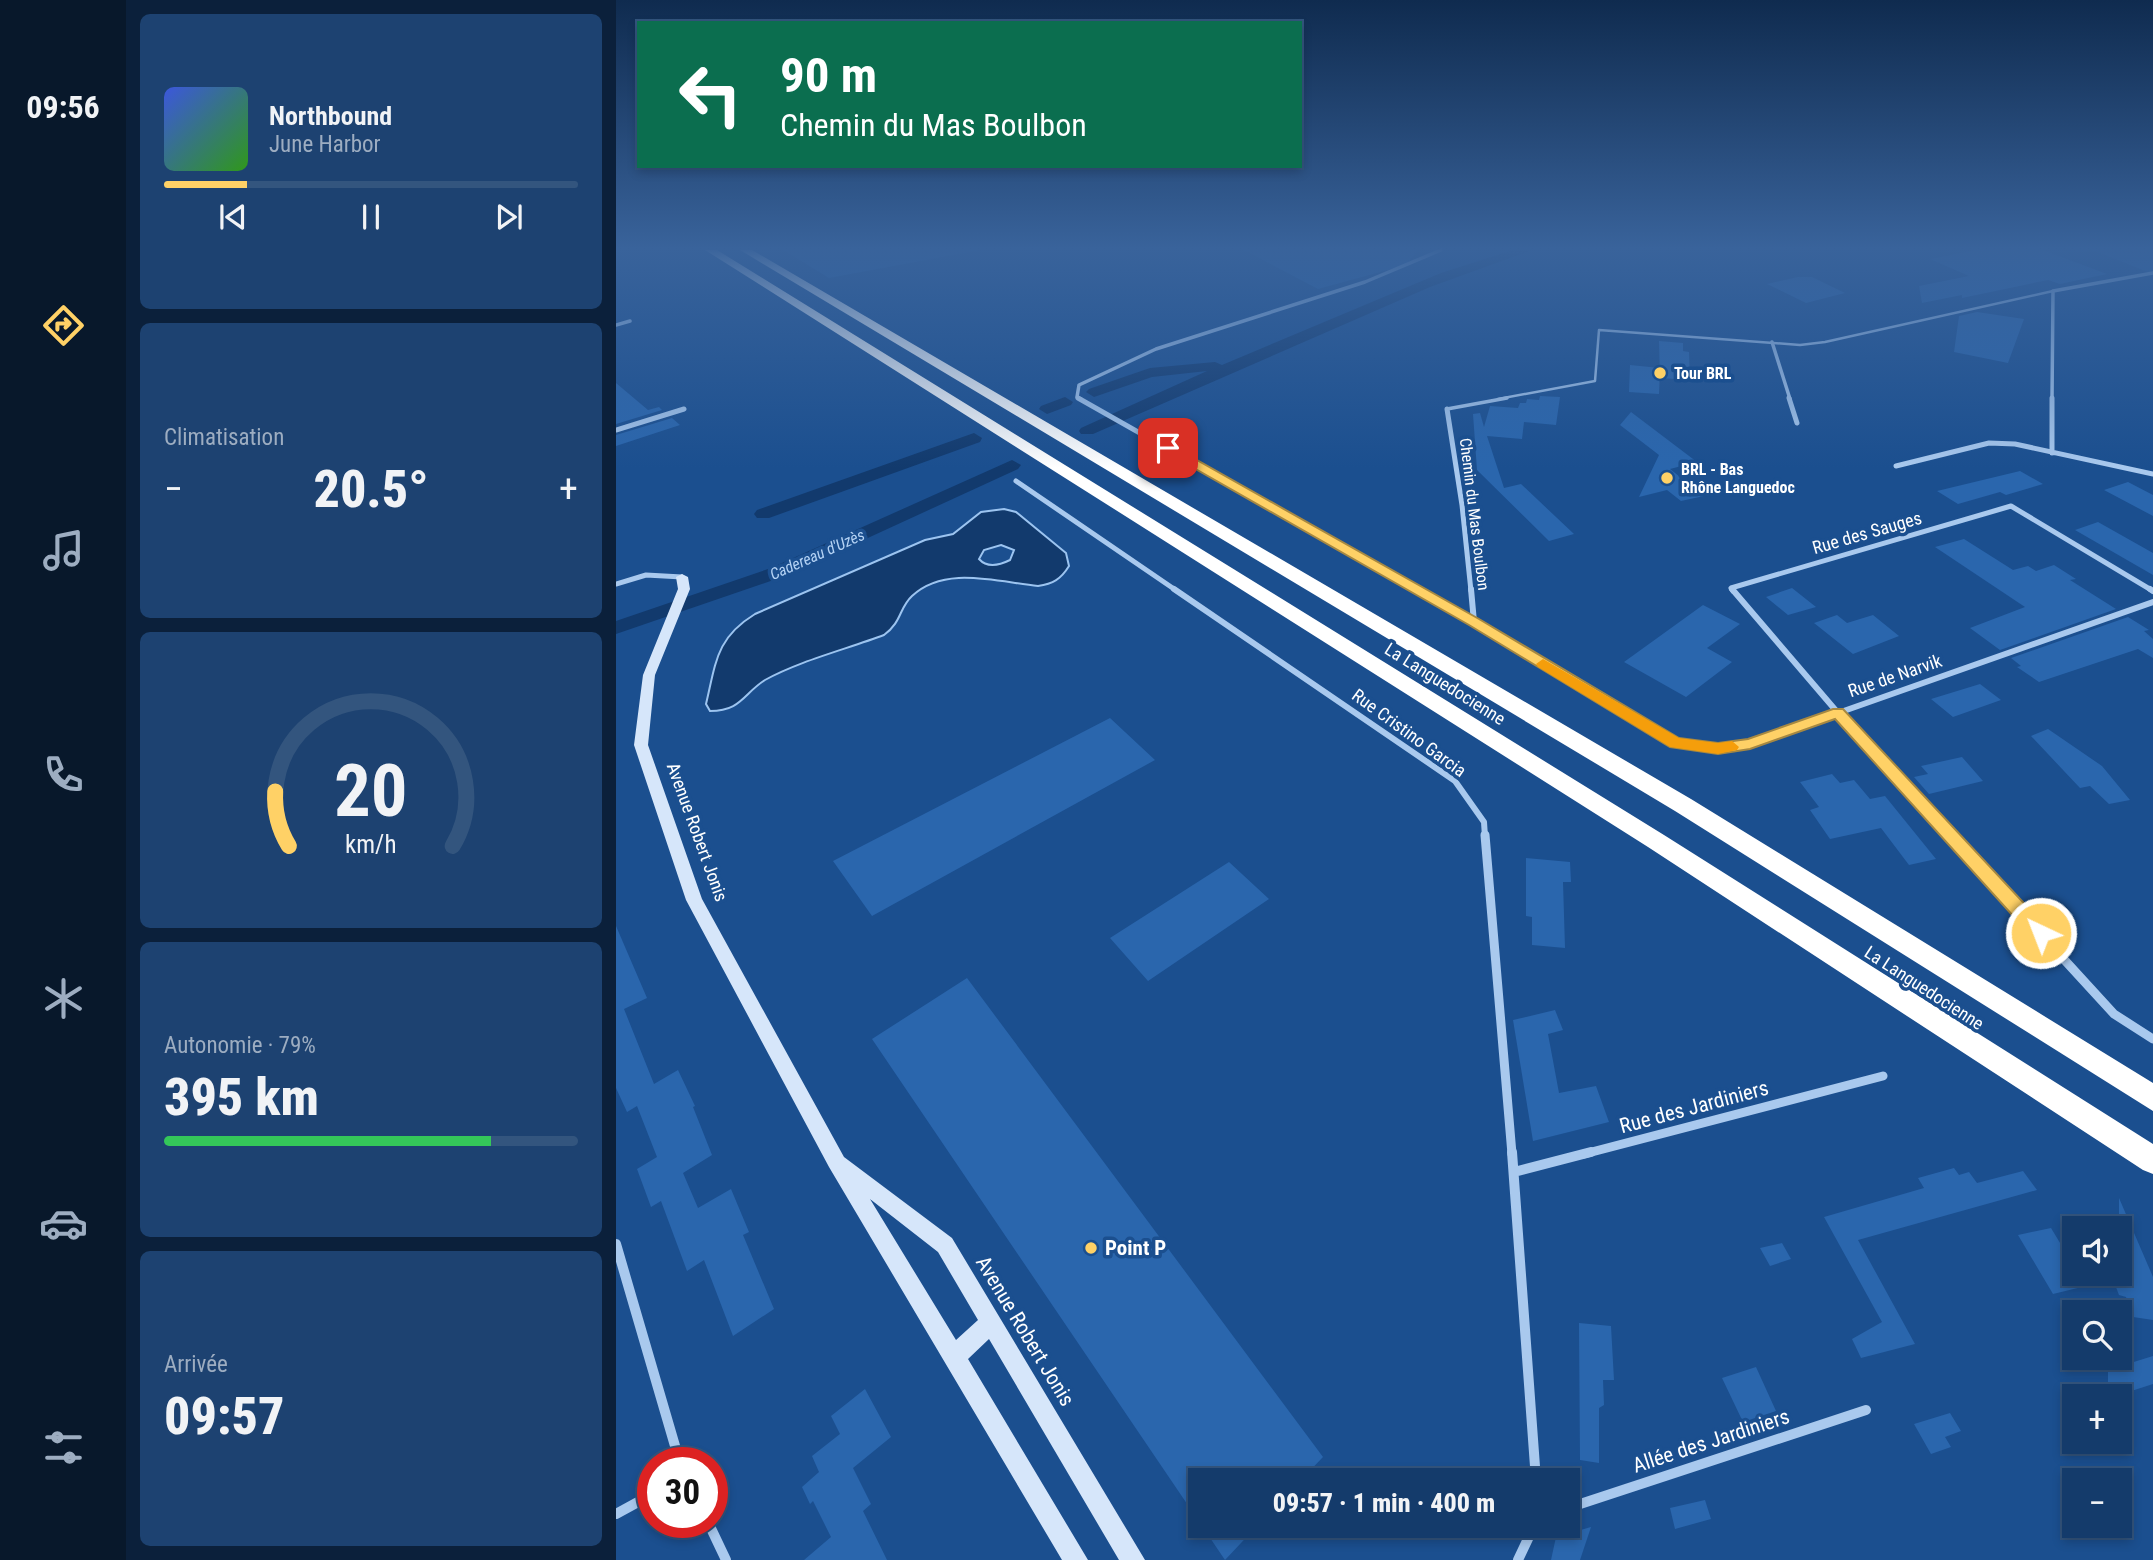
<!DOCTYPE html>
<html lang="fr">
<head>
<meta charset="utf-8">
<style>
	:root { --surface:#143b6b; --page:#1d4271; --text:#f1f3f6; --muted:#9dadc1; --line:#33557e; --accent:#ffd166 }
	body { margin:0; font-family:"Roboto Condensed",sans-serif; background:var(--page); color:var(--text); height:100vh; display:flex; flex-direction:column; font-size:26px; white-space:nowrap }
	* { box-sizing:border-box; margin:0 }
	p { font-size:23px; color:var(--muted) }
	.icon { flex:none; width:38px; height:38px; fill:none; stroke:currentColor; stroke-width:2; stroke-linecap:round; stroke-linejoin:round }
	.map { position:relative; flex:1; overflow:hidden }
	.drawer { display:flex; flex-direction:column; gap:14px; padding:14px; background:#0b203b; width:490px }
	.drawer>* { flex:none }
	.guide { position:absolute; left:21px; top:21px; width:665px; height:147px; border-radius:0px; box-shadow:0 4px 10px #0003,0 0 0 2px var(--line); background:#0b6e4f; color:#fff; overflow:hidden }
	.buttons { position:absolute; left:1446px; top:1216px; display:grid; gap:14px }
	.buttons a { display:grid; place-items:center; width:70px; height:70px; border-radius:0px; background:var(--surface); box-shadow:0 4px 10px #0003,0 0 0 2px var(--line); font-size:35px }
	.speed { position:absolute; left:21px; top:1447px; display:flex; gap:14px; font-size:35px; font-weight:700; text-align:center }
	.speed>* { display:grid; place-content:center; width:91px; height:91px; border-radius:50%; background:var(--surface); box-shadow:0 4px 10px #0003,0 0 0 2px var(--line); line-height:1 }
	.speed .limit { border:10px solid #d22; background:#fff; color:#111 }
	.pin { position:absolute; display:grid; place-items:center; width:60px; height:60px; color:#fff; margin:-30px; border-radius:14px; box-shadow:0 4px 10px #0006 }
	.me { position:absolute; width:77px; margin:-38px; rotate:317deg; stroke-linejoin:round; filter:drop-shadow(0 0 5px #0008) }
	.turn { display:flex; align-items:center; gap:24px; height:147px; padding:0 28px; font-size:32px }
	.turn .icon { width:91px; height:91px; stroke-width:2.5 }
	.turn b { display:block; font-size:49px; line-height:60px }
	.big { font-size:52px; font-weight:800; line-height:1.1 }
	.drawer .widget { flex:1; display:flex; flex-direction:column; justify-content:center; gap:10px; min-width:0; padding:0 24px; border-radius:10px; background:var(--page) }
	.drawer .dial { align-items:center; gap:0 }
	.dial svg { height:182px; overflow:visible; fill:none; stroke:var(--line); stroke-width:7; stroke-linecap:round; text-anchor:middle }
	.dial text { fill:var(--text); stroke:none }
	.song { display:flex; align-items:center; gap:21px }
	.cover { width:84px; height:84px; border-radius:10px; background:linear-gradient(135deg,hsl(230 70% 55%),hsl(110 70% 35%)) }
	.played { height:7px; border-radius:4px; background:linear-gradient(90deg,var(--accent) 20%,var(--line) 20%) }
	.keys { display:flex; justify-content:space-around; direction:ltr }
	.heat { display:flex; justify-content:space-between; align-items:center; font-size:38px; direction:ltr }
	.charge { height:10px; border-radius:5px; background:linear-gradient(90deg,#34c759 79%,var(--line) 0) }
	.trip { position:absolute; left:572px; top:1468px; width:392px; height:70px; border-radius:0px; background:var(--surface); box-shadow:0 4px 10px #0003,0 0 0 2px var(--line); font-weight:800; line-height:70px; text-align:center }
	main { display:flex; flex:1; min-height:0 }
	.tabs { display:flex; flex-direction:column; width:126px; justify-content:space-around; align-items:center; background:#08182b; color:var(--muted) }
	.tabs .icon { width:49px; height:49px }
	.tabs .on { color:var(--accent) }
	.tabs b { font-size:32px; color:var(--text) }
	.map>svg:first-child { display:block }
	.green { fill:#2461a8 }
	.water { fill:#123a6d; stroke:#9cc4f0; stroke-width:2; fill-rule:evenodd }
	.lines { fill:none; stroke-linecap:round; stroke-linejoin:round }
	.canal { fill:#123a6d; fill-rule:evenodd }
	.building { fill:#2a66ad }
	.lane-far1 { stroke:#a9c9ee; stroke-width:2.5 }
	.lane { stroke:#a9c9ee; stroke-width:3.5 }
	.street-far4 { stroke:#a9c9ee; stroke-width:3.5 }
	.street-far3 { stroke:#a9c9ee; stroke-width:5 }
	.street-far2 { stroke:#a9c9ee; stroke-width:6 }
	.street-far1 { stroke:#a9c9ee; stroke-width:9 }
	.street { stroke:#a9c9ee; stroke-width:10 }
	.secondary { fill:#d6e6fa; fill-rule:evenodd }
	.highway { fill:#fff; fill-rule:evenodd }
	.route { fill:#ffd166; stroke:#a68842; stroke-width:2 }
	.slow { fill:#f59e0b }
	.poi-dot { fill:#ffd166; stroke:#1b4f8f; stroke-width:2.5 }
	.labels { text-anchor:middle; stroke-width:7; stroke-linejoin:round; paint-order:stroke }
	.far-poi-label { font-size:16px; font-weight:bold; fill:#fff; stroke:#1b4f8f; text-anchor:start }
	.far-street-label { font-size:16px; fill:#fff; stroke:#1b4f8f }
	.far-water-label { font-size:16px; font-style:italic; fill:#b5d3f5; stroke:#1b4f8f }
	.street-label { font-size:18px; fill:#fff; stroke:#1b4f8f }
	.near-street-label { font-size:21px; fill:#fff; stroke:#1b4f8f }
	.near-poi-label { font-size:21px; font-weight:bold; fill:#fff; stroke:#1b4f8f; text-anchor:start }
</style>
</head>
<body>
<main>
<nav class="tabs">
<b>09:56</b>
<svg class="icon on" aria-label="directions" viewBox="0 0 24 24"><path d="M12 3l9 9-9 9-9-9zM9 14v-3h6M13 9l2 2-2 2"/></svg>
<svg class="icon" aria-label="music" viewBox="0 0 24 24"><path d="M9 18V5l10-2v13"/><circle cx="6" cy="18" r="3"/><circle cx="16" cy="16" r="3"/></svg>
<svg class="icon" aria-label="phone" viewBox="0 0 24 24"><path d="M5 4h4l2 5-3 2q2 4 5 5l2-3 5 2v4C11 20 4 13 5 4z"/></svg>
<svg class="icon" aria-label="climate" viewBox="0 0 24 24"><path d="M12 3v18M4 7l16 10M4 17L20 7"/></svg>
<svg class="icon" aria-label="car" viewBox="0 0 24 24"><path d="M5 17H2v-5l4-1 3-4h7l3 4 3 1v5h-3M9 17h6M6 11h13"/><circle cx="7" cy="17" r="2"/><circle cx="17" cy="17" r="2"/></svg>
<svg class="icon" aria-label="filters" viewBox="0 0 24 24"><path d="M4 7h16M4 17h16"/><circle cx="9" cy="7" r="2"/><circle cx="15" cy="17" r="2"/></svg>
</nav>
<section class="drawer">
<div class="widget">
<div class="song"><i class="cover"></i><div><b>Northbound</b><p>June Harbor</p></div></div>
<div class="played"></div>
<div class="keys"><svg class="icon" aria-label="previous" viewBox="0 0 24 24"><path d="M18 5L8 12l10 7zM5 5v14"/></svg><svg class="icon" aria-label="pause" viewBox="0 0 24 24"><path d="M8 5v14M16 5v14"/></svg><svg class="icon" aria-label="next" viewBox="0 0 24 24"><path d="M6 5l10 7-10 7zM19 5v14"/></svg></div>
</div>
<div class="widget"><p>Climatisation</p>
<div class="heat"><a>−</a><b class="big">20.5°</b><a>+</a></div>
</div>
<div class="widget dial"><svg viewBox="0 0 100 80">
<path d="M14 69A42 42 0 1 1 86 69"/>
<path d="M14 69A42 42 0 0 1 8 45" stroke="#ffd166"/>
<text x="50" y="56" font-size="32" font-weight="700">20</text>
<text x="50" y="72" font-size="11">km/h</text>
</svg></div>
<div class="widget"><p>Autonomie · 79%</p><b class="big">395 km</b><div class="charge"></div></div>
<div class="widget"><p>Arrivée</p><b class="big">09:57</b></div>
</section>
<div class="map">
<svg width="1537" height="1560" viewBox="0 0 1537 1560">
	<rect width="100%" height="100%" fill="#1b4f8f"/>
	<!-- green -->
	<path class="green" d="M167,250H364L213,278Z
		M628,250H802L790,265L702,289Z
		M1452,250H1537V274L1479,251Z"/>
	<!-- water -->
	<path class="water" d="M388,509L400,512L450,553L453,566C445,579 437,584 422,586C381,582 329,565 296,596C283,608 286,622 268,635C231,649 183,661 149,680C127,694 125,711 94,711L90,704C100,662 100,638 139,614L309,540L337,534L365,512ZM385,545L398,550L394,560C384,565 371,568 363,559L368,550Z"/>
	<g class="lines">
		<!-- canal -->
		<path class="canal" d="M897,250H916L814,287L477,434H465L463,431L465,428L591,371L536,377L478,397L470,392L473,389L534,368L599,362L606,365L825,273Z
			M449,397L457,402L455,405L431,414L423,409L425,406Z
			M358,433L366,438L364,442L153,518H141L138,514L141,510Z
			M396,460L405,465L402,469L169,576L0,634V621L155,568Z"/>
	</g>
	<!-- building -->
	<path class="building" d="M1360,250H1427L1491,274L1444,284L1432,280L1346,298V295L1306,303L1303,286L1353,276L1314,259Z
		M1182,277H1196L1229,293L1190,303L1151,284Z
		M1361,312L1408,319L1392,363L1338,352L1343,316Z
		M1043,341L1067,343V351L1073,352L1074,380L1044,378Z
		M1014,365L1044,368L1043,394L1013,392Z
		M0,383L32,410L43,407L46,410L0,424Z
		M924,396L944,397L940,425L908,422L906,439L871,436L888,488L905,484L958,534L933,541L861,470L857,414L864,413L868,427L874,406L902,408L904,403H910L911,399L923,400Z
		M1015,412L1081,462L1054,469L1088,496L1065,501L1051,490L1023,497L1043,455L1004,425Z
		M56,418L64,425L0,446V435Z
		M1404,471L1427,484L1390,495L1384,492L1342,504L1321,491Z
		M1512,482L1537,495V516L1488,490Z
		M1482,522L1537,553V575L1459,530Z
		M1348,539L1397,570L1412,566L1420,571L1438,565L1460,579L1454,580L1500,609L1384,650L1354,628L1409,607L1319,547Z
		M1176,588L1200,607L1172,615L1150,597Z
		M1087,605L1124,624L1091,648L1116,662L1070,697L1008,662Z
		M1221,615L1231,623L1257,615L1283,636L1237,654L1198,623Z
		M1512,617L1533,630L1528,631L1537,639V658L1522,649L1423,682L1401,667L1405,666L1395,658Z
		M1364,684L1385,700L1337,717L1315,699Z
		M494,718L539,760L256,916L217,861Z
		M1432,729L1486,766L1514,800L1493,804L1474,786L1464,788L1415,736Z
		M1346,757L1367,781L1313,794L1298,777L1312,774L1305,766Z
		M1216,774L1224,783L1238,780L1254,799L1269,796L1320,859L1293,865L1265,828L1214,839L1194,810L1203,807L1184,782Z
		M910,858L954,862L955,882H947L949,948L916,945V917L910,916Z
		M613,862L653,899L532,981L494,938Z
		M0,926L31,998L8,1009L38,1084L62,1070L79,1106L77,1107L96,1155L67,1173L82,1208L115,1189L133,1232L127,1235L158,1309L117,1336L88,1260L71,1271L45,1201L35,1207L21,1169L41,1157L21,1106L11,1112L0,1088Z
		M351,978L707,1457L685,1480H584V1523L256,1039Z
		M939,1010L947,1030L932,1034L943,1093L980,1086L993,1122L917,1141L897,1020Z
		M1338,1168L1343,1175L1353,1172L1361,1183L1407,1171L1421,1190L1242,1240L1299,1344L1245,1358L1236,1339L1266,1322L1208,1217L1308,1188L1302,1178Z
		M1503,1198L1537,1277V1320L1517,1317L1510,1297L1503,1295L1495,1274H1503Z
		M1435,1228L1458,1266V1274H1462L1470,1286L1437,1294L1402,1235Z
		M1166,1243L1175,1259L1154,1266L1144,1248Z
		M963,1323L995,1326L998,1380H987L988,1405L983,1408V1463L964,1460Z
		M1537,1356V1384L1500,1396H1492V1370Z
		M1140,1367L1160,1411L1127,1422L1106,1378Z
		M249,1389L275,1437L237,1468L255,1504L247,1511L271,1560H188L215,1537L197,1501L194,1504L186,1487L203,1472L196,1456L224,1434L215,1416Z
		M1334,1413L1345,1431L1329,1437L1335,1447L1315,1454L1298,1424Z
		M1089,1500L1095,1519L1059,1529L1054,1508Z
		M586,1526H641L609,1560Z
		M975,1527L964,1560H935L940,1537Z"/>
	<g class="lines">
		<!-- lane-far1 -->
		<path class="lane-far1" d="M882,399L979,381L983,330L1184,345L1209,342L1437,291"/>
		<!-- lane -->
		<path class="lane" d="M831,409L891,398"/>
		<!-- street-far4 -->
		<path class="street-far4" d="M0,325L14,321
			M1156,342L1174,399
			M465,399L461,397L463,385L540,349L749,282L825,250
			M1436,399L1437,291L1537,273"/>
		<!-- street-far3 -->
		<path class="street-far3" d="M462,398L803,591
			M1173,398L1181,423
			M831,409L846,505L855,591
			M0,430L68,409
			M1436,453V398
			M1280,466L1373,443L1399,444L1537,474
			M400,481L561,591
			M0,584L30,575L66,577
			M1117,591L1115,588L1395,506L1537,591"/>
		<!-- street-far2 -->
		<path class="street-far2" d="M558,589L839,781L868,822L869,837
			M800,589L1059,743L1102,749L1134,744L1222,713L1116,589
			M855,589L858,622
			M1534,589L1537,591
			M1336,837L1222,713L1537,602"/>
		<!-- street-far1 -->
		<path class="street-far1" d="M869,835L896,1154
			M1334,835L1498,1014L1537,1039
			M968,1154L1267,1076"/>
		<!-- street -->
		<path class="street" d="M896,1152L920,1480
			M898,1172L975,1152
			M0,1244L64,1463
			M952,1508L1250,1410
			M0,1514L22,1502L37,1501
			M92,1522L110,1560
			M902,1560L918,1526"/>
		<!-- secondary -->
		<path class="secondary" d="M66,574L72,577L74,589L39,675L32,745L86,899L228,1157L336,1238L529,1560H503L373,1339L352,1359L472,1560H446L213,1167L70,900L18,745L27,675L62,589L60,577ZM254,1199L322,1252L362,1320L340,1340Z"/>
		<!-- highway -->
		<path class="highway" d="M89,250H101L1048,835L1537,1144V1174L1527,1170L1032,847Z
			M124,250H136L1075,799L1537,1083V1111L1059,811Z"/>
	</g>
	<!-- sky -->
	<linearGradient id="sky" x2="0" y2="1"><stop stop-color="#0f2b4f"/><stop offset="0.53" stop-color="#39639b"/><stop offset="1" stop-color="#39639b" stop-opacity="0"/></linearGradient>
	<rect width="1537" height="468" fill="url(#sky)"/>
	<!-- route -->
	<path class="route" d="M548,446H556L863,619L1063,738L1102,743L1132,739L1217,709H1227L1431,928L1434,933L1431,939L1425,941L1418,939L1219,719L1134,749L1102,754L1054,747L853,625L548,451Z"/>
	<!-- slow -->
	<path class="slow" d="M927,659L1063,738L1102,743L1116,741L1123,747L1121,750L1102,754L1054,747L922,667L920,664Z"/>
	<!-- markers -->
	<g class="poi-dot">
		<circle cx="1044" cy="373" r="7"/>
		<circle cx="1051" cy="478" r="7"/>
		<circle cx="475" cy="1248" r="7"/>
	</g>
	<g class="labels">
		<!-- far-poi labels -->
		<g class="far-poi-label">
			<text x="1058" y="379">Tour BRL</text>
			<text x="1065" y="475">BRL - Bas<tspan x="1065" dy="18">Rhône Languedoc</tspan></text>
		</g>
		<!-- far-street labels -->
		<g class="far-street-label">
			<text transform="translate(859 514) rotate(83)" y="6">Chemin du Mas Boulbon</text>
		</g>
		<!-- far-water labels -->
		<g class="far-water-label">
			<text transform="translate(201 554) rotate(-24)" y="6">Cadereau d'Uzès</text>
		</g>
		<!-- street labels -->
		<g class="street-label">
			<text transform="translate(1251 533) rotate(-16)" y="6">Rue des Sauges</text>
			<text transform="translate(1279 676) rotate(-19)" y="6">Rue de Narvik</text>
			<text transform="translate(829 684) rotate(32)" y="6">La Languedocienne</text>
			<text transform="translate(793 733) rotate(36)" y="6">Rue Cristino Garcia</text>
			<text transform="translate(81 832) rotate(70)" y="6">Avenue Robert Jonis</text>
			<text transform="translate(1308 988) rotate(33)" y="6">La Languedocienne</text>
		</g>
		<!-- near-street labels -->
		<g class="near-street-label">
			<text transform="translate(1078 1107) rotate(-15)" y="7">Rue des Jardiniers</text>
			<text transform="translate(409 1331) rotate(59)" y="7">Avenue Robert Jonis</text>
			<text transform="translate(1095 1441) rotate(-18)" y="7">Allée des Jardiniers</text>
		</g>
		<!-- near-poi labels -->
		<g class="near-poi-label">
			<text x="489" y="1255">Point P</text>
		</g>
	</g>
</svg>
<div class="buttons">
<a><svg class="icon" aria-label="sound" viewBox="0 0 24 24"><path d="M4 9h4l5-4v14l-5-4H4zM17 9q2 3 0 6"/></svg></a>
<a><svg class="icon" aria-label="search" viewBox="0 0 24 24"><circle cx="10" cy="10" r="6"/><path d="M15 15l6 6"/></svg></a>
<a>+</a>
<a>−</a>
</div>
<div class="speed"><div class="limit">30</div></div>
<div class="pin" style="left:552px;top:448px;background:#d93025"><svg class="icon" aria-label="arrive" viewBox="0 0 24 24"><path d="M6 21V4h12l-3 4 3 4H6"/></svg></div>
<svg class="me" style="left:1425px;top:933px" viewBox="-20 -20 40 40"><circle r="17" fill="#ffd166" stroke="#fff" stroke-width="3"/><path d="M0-11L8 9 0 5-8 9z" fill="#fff"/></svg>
<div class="trip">09:57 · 1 min · 400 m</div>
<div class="guide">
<div class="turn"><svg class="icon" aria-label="left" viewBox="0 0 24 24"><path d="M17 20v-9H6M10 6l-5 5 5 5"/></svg><div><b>90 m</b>Chemin du Mas Boulbon</div></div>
</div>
</div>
</main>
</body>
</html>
